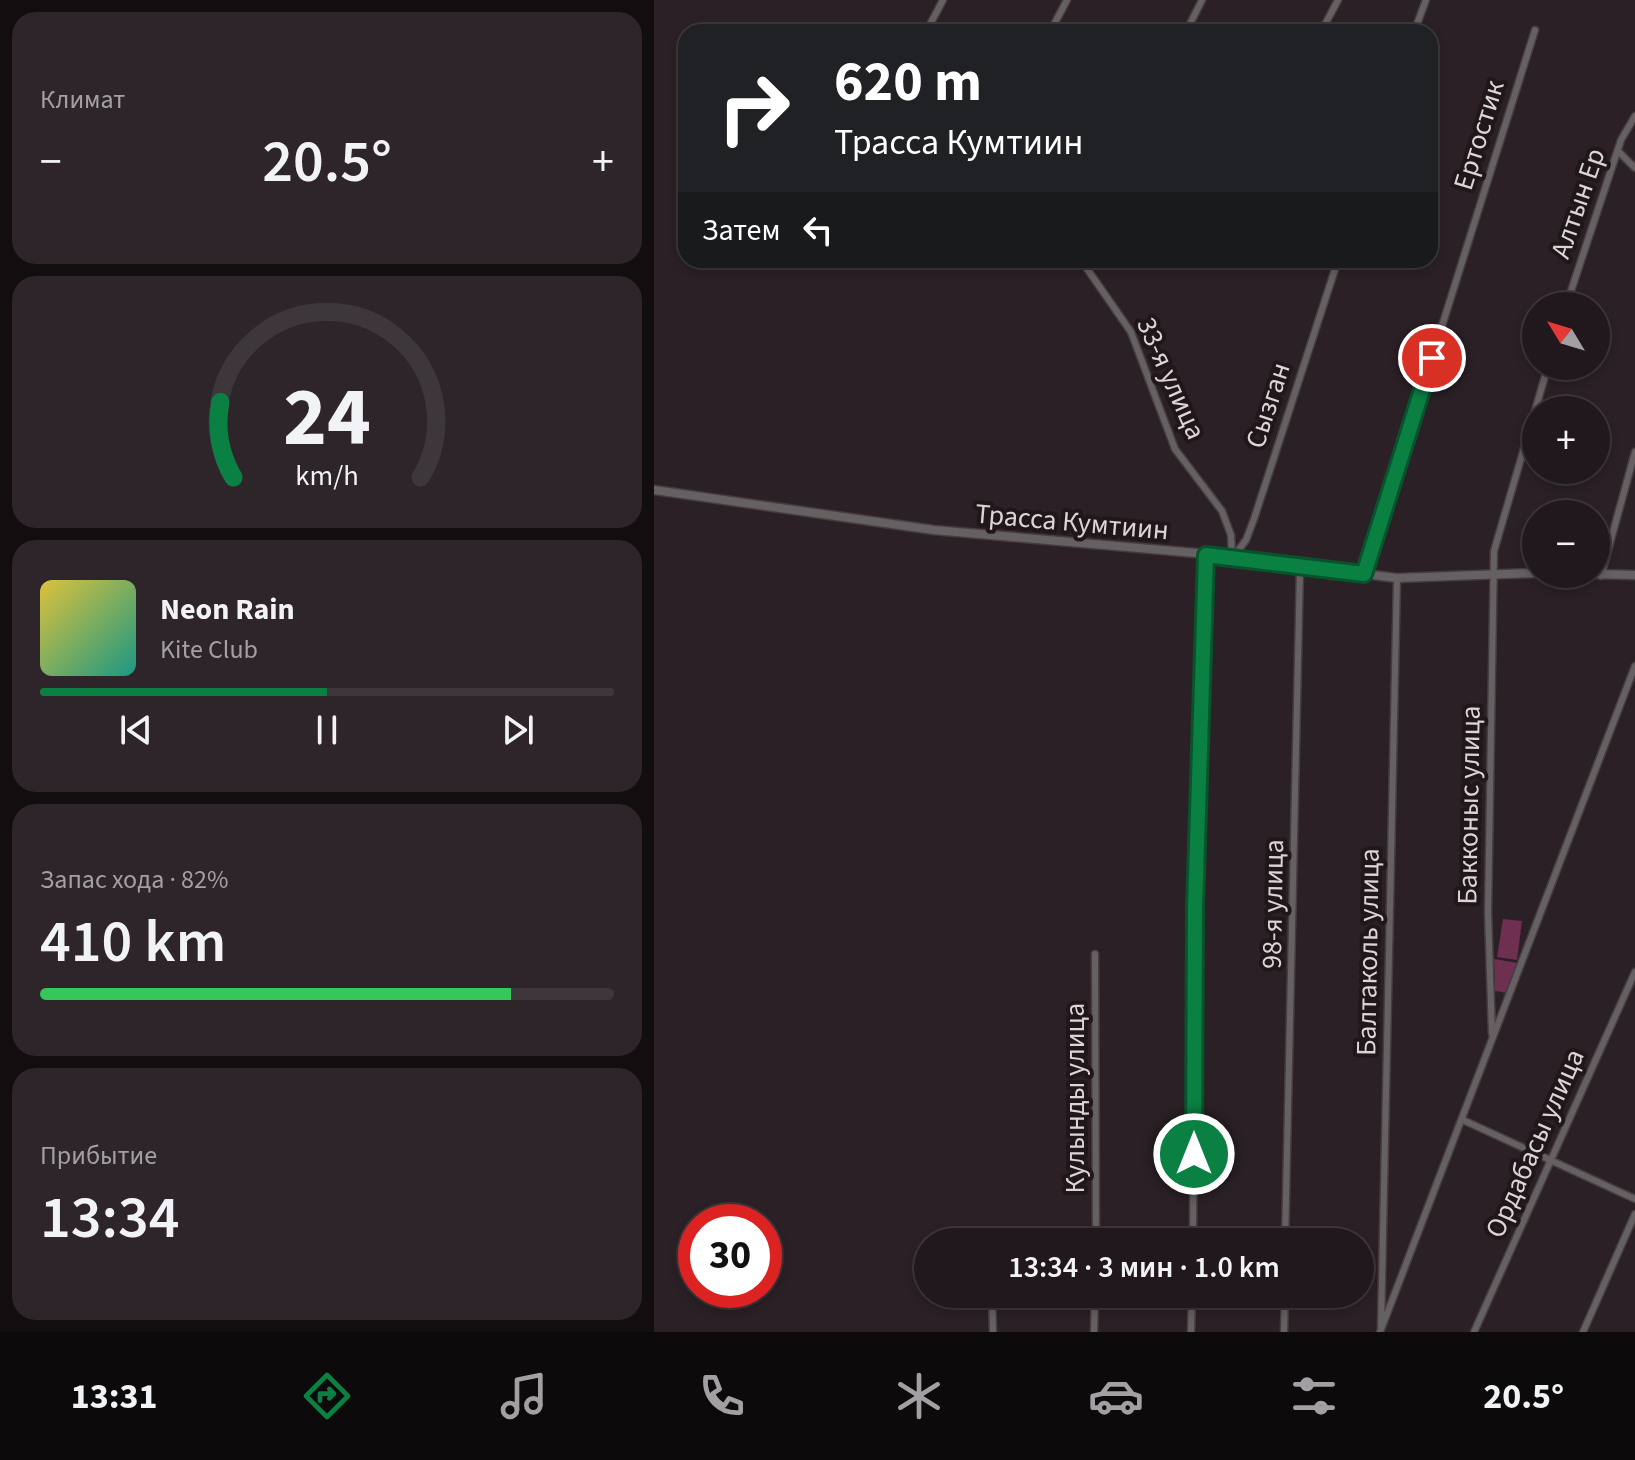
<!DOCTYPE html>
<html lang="ru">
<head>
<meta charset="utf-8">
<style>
	:root { --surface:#20181c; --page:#2d2529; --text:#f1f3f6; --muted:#a2a0a3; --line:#3d373b; --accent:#0b8043 }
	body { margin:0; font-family:"Source Sans 3",sans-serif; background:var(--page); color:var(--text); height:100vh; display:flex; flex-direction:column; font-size:30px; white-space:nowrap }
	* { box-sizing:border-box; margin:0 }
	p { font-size:26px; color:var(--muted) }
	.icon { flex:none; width:44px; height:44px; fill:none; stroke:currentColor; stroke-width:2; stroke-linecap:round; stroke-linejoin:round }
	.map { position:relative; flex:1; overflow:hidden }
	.side { display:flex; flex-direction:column; gap:12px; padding:12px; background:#120d0f; width:654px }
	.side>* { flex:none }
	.top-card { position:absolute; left:24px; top:24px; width:760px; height:244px; border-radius:24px; box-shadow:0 4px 12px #0003,0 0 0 2px var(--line); background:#202124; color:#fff; overflow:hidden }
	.needle { width:52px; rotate:308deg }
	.fabs { position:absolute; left:868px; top:292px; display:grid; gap:16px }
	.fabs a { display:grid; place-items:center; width:88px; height:88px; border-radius:50%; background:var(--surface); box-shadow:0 4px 12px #0003,0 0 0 2px var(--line); font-size:40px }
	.speed { position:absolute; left:24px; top:1204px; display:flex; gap:16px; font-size:40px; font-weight:700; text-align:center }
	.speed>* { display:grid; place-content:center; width:104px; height:104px; border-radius:50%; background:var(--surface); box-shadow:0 4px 12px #0003,0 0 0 2px var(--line); line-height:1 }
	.speed .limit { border:12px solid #d22; background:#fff; color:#111 }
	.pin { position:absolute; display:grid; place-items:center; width:68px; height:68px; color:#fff; margin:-34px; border:4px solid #fff; border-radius:50%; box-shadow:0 2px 8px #0007 }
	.me { position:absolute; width:88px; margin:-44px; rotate:0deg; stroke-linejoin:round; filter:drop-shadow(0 0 6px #0008) }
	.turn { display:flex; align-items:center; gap:28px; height:168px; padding:0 24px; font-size:36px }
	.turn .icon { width:104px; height:104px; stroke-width:2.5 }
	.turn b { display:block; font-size:56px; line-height:68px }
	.then { display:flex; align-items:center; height:76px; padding:0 24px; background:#0003; gap:16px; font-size:30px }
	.big { font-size:60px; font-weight:600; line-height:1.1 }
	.side .card { flex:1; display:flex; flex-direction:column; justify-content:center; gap:12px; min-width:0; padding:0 28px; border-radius:24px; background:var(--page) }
	.side .dial { align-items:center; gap:0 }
	.dial svg { height:208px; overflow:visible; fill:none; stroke:var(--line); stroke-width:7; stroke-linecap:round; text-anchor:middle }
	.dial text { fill:var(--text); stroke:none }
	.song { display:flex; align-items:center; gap:24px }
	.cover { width:96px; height:96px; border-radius:12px; background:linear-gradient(135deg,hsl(50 70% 55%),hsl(170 70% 35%)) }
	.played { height:8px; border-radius:4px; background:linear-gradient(90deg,var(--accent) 50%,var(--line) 50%) }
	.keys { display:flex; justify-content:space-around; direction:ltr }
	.heat { display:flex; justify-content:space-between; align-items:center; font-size:44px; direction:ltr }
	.charge { height:12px; border-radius:6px; background:linear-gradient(90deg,#34c759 82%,var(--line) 0) }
	.trip { position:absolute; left:260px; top:1228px; width:460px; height:80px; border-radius:40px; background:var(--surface); box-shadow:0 4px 12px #0003,0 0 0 2px var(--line); font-weight:600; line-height:80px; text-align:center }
	.tabs { display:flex; height:128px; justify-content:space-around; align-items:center; background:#0d0a0b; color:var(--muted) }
	.tabs .icon { width:56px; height:56px }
	.tabs .active { color:var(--accent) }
	.tabs b { font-size:36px; color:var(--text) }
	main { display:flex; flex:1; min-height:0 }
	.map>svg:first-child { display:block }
	.green { fill:#6e2f50 }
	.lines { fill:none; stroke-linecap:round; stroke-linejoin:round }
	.minor-casing { stroke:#463d42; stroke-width:9 }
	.tertiary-casing { stroke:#463d42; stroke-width:11 }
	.minor { stroke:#656062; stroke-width:6 }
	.tertiary { stroke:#656062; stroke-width:8 }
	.route-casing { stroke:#07532c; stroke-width:20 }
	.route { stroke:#0b8043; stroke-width:14 }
	.labels { text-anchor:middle; stroke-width:8; stroke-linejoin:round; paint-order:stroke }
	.street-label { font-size:28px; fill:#dcd5d8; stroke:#20171b }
</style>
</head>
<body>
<main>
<section class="side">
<div class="card"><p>Климат</p>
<div class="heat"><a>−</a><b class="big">20.5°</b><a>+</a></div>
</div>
<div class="card dial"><svg viewBox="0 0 100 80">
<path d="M14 69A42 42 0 1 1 86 69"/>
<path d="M14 69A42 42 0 0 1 9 40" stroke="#0b8043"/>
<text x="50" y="56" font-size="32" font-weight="700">24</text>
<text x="50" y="72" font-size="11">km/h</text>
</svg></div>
<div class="card">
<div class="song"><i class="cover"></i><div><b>Neon Rain</b><p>Kite Club</p></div></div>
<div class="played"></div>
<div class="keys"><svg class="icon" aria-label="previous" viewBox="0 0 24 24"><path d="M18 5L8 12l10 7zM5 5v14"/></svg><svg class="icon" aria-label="pause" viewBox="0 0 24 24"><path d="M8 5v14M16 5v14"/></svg><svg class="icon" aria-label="next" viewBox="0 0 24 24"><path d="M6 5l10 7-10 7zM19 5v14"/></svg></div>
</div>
<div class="card"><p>Запас хода · 82%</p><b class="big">410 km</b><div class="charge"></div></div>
<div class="card"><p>Прибытие</p><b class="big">13:34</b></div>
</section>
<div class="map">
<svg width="981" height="1332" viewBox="0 0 981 1332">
	<rect width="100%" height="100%" fill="#2a2025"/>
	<!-- green -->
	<path class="green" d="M849,919L868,921L863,960L843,957Z
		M840,959L864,963L853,993L841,991Z"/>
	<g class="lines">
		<!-- minor casing -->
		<g class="minor-casing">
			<path id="minor" d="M272,32L289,0
				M396,32L413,0
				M532,32L548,0
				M667,32L684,0
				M760,32L772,0
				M964,151L981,168
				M427,260L477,332L521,449L568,511L577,535L578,559
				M912,306L967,140L981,116
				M578,559L592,540L600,519L684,260
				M710,574L881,30
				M947,576L981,452
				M441,954L442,1242
				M838,1034L834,912L840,551L894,366
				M809,1120L981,1199
				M539,1242L541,908L552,555
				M631,1242L646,568
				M338,1294L339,1332
				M727,1327L743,578
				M440,1332L441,1294
				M537,1332L538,1294
				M630,1332L631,1294
				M726,1332L981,666
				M820,1332L981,972
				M929,1332L981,1214"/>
		</g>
		<!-- tertiary casing -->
		<g class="tertiary-casing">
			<path id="tertiary" d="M0,490L280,530L542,553L743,578L882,573
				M939,574L981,575"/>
		</g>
		<!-- minor -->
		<use href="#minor" class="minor"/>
		<!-- tertiary -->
		<use href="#tertiary" class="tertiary"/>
	</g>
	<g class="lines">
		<!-- route casing -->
		<g class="route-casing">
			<path id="route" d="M540,1154L541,908L552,555L710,574L778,358"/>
		</g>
		<!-- route -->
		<use href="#route" class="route"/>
	</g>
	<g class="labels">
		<!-- street labels -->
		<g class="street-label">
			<text transform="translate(824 135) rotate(-73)" y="10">Ертостик</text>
			<text transform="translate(923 203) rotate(-71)" y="10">Алтын Ер</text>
			<text transform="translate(518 378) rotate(66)" y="10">33-я улица</text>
			<text transform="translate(613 405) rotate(-72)" y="10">Сызган</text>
			<text transform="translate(418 521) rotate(5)" y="10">Трасса Кумтиин</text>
			<text transform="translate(814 805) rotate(-89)" y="10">Бакконыс улица</text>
			<text transform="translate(618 904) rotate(-89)" y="10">98-я улица</text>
			<text transform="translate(713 952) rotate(-89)" y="10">Балтаколь улица</text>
			<text transform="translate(420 1098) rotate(-90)" y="10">Кулынды улица</text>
			<text transform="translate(880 1143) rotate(-66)" y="10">Ордабасы улица</text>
		</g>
	</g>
</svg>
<div class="fabs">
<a><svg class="needle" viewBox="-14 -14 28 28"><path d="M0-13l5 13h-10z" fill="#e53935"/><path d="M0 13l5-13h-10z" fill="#a2a0a3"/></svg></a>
<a>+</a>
<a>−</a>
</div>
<div class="speed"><div class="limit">30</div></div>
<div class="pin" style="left:778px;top:358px;background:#d93025"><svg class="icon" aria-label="arrive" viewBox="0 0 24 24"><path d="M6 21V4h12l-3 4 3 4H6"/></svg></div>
<svg class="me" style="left:540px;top:1154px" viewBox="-20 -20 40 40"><circle r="17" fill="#0b8043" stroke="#fff" stroke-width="3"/><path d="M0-11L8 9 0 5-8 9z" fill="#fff"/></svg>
<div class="trip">13:34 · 3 мин · 1.0 km</div>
<div class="top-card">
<div class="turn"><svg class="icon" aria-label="right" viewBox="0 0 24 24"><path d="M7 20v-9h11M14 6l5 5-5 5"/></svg><div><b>620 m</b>Трасса Кумтиин</div></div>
<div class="then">Затем<svg class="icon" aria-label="left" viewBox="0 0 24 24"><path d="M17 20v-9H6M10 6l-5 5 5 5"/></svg></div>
</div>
</div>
</main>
<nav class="tabs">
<b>13:31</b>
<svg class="icon active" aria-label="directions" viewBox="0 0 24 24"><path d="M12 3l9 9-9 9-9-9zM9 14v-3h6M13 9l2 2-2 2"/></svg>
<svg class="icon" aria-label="music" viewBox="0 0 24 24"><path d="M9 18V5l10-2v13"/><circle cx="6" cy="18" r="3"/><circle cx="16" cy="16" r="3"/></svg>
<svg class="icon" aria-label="phone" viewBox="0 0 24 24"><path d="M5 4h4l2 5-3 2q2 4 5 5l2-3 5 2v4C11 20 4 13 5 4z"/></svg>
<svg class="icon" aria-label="climate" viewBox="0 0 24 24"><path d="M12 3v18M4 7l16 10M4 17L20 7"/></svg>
<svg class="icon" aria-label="car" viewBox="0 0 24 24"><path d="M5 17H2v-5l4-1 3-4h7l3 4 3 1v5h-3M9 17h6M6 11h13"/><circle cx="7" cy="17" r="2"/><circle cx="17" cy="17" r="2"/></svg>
<svg class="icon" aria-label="filters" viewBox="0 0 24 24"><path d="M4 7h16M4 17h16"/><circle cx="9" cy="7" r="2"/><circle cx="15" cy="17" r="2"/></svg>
<b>20.5°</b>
</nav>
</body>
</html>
